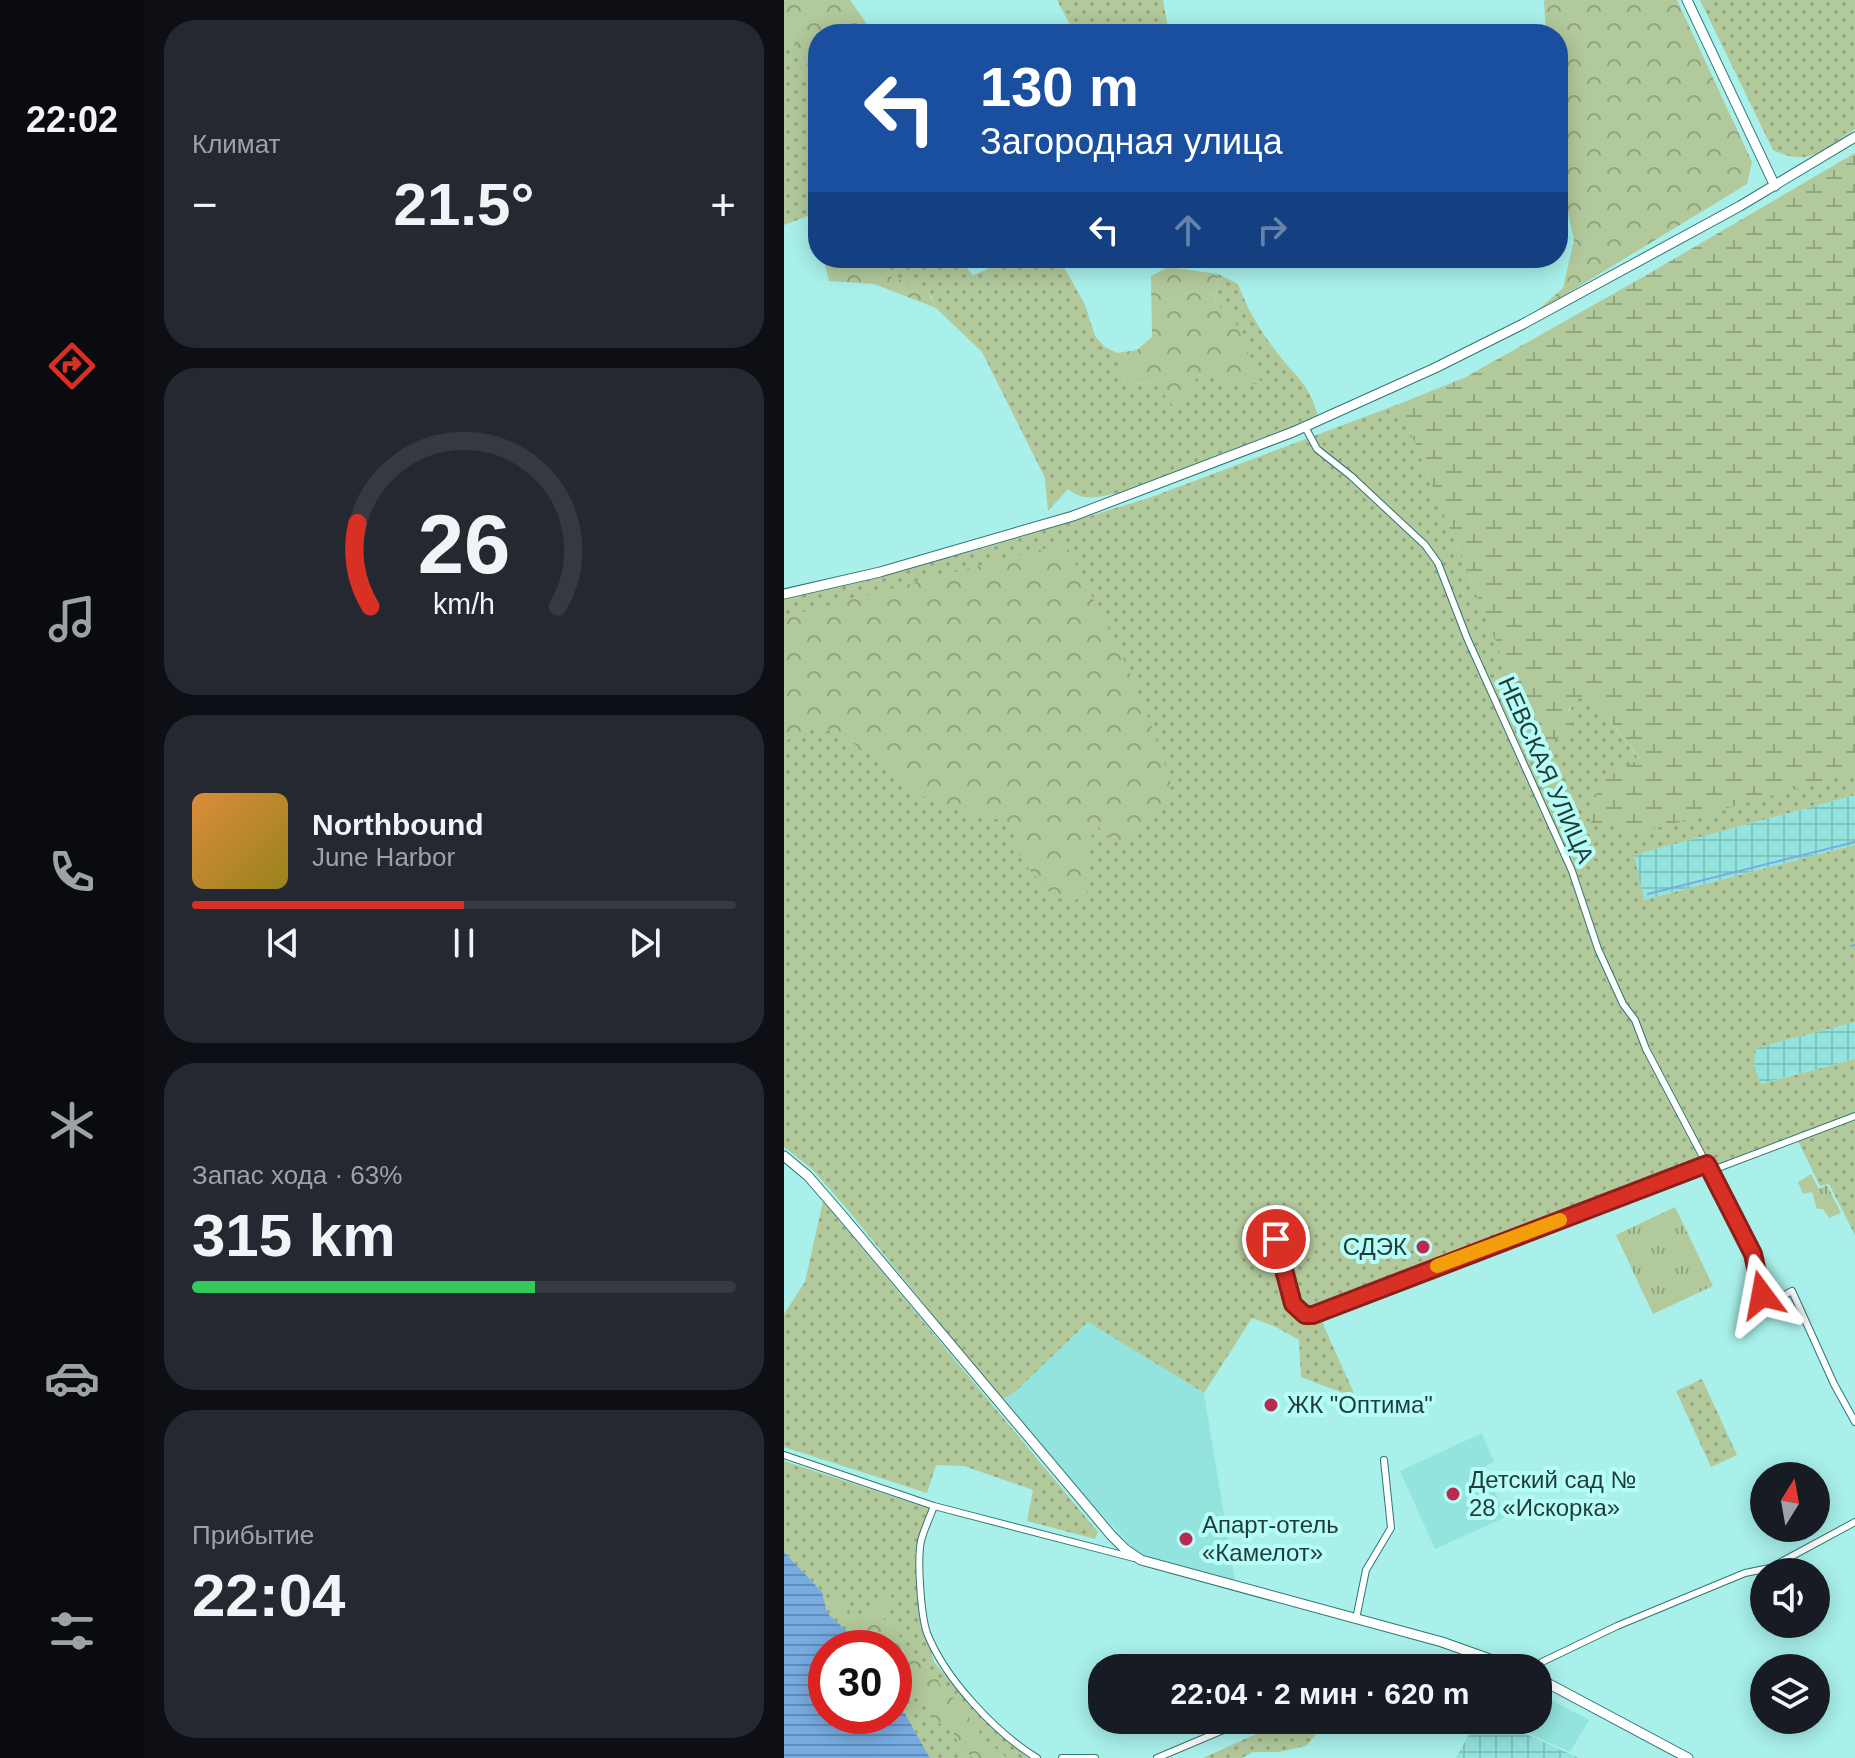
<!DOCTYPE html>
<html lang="ru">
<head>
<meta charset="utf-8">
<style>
	:root { --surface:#171b24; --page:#242831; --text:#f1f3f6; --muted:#9ea1a6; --line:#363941; --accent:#d93025 }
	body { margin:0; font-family:Arial,sans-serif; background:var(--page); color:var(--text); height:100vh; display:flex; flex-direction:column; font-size:30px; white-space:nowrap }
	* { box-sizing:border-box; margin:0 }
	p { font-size:26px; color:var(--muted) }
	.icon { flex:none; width:44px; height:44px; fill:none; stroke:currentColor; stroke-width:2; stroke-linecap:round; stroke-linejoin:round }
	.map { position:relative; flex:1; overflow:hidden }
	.panel { display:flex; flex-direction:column; gap:20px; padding:20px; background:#0d0f14; width:640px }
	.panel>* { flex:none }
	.banner { position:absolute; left:24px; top:24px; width:760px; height:244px; border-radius:32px; box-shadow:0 4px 20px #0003; background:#1a4fa0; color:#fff; overflow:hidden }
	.needle { width:52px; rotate:11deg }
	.buttons { position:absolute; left:966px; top:1462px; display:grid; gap:16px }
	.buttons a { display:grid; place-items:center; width:80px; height:80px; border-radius:50%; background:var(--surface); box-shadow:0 4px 20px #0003; font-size:40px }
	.speed { position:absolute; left:24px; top:1630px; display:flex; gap:16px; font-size:40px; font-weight:700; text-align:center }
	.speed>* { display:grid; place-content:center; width:104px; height:104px; border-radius:50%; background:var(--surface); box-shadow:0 4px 20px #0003; line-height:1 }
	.speed .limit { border:12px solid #d22; background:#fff; color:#111 }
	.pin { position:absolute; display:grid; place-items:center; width:68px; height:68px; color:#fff; margin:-34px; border:4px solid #fff; border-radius:50%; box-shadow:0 2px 8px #0007 }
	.me { position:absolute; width:88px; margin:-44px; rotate:347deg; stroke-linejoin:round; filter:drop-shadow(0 0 6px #0008) }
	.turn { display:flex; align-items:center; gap:28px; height:168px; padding:0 40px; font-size:36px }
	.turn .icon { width:104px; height:104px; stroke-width:2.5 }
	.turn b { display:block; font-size:56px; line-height:68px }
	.lanes { display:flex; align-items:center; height:76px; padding:0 40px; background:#0003; justify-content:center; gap:40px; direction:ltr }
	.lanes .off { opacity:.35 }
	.big { font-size:60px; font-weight:700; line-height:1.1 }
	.panel .tile { flex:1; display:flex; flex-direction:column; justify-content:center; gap:12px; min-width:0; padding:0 28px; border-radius:32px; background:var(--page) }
	.panel .dial { align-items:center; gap:0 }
	.dial svg { height:208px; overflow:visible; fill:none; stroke:var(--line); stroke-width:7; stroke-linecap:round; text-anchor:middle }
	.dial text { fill:var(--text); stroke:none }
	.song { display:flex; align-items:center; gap:24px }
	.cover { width:96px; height:96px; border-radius:12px; background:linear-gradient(135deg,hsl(30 70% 55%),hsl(50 70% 35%)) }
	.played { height:8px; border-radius:4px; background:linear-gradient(90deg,var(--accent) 50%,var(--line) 50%) }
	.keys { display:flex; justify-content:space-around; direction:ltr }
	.heat { display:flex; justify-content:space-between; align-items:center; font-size:44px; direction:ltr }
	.charge { height:12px; border-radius:6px; background:linear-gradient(90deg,#34c759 63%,var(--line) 0) }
	.trip { position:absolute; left:304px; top:1654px; width:464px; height:80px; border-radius:32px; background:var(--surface); box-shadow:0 4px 20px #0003; font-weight:700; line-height:80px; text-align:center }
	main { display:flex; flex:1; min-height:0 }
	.dock { display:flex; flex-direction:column; width:144px; justify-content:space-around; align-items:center; background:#090b0e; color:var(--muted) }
	.dock .icon { width:56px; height:56px }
	.dock .active { color:var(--accent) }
	.dock b { font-size:36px; color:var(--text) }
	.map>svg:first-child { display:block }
	.built { fill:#93e4de }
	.industrial { fill:url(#industrial-grid) }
	.grass { fill:url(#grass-dots) }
	.forest { fill:url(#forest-crowns) }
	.wetland { fill:url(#wetland-marsh) }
	.park { fill:url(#park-tufts) }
	.water { fill:url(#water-rules) }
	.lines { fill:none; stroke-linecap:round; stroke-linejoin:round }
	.stream { stroke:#78ace1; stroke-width:2 }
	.street-casing { stroke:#2f7672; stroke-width:8 }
	.secondary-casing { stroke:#2f7672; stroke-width:11 }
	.street { stroke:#fff; stroke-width:6 }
	.secondary { stroke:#fff; stroke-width:9 }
	.route-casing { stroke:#8d1f18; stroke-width:20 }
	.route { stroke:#d93025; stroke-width:14 }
	.slow { stroke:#f59e0b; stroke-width:14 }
	.poi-dot { fill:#b92952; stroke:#b6fdf7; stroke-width:3 }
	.labels { text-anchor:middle; stroke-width:8; stroke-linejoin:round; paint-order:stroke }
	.street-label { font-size:24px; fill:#1f3c3a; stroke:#b6fdf7 }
	.poi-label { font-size:24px; fill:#1f3c3a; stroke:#b6fdf7; text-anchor:start }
</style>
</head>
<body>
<main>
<nav class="dock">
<b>22:02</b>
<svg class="icon active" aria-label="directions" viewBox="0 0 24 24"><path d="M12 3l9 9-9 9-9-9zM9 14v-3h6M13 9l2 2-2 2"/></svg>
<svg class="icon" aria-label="music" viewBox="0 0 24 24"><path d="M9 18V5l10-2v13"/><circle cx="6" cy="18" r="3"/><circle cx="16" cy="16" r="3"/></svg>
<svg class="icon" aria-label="phone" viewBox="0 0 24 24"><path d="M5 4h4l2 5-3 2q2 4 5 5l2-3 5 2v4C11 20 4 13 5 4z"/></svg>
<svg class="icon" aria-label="climate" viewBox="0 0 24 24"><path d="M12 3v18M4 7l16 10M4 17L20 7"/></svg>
<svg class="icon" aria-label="car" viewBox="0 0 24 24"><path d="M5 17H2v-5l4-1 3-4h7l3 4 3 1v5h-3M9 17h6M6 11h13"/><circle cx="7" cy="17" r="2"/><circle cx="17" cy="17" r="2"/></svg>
<svg class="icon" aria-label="filters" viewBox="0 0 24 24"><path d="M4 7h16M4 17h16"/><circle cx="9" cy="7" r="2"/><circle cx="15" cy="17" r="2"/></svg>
</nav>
<section class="panel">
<div class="tile"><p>Климат</p>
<div class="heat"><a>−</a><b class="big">21.5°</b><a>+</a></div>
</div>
<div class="tile dial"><svg viewBox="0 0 100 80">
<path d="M14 69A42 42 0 1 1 86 69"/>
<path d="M14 69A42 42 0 0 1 9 37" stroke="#d93025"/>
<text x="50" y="56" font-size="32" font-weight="700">26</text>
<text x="50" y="72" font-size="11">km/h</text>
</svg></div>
<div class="tile">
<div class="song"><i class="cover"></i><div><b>Northbound</b><p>June Harbor</p></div></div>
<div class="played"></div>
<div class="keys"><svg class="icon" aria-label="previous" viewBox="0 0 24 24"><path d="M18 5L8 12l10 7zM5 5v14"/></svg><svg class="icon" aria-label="pause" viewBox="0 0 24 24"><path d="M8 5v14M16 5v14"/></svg><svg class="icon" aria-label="next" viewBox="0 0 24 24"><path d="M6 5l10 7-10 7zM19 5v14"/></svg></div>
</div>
<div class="tile"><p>Запас хода · 63%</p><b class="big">315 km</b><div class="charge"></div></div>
<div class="tile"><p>Прибытие</p><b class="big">22:04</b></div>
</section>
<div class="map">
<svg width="1071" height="1758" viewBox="0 0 1071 1758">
	<defs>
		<pattern id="industrial-grid" width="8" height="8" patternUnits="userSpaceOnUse" patternTransform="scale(2)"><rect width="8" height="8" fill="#93e4de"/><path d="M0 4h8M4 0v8" fill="none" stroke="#7ec4bf"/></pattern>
		<pattern id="grass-dots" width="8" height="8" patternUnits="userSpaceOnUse" patternTransform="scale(2)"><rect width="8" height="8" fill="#b2c99c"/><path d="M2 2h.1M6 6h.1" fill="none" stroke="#90a480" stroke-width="1.8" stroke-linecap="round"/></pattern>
		<pattern id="forest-crowns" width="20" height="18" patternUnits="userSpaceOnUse" patternTransform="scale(2)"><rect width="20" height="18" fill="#b2c99c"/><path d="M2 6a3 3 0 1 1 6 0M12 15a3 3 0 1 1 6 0" fill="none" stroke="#90a480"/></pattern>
		<pattern id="wetland-marsh" width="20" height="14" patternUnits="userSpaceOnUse" patternTransform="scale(2)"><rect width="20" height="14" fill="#b2c99c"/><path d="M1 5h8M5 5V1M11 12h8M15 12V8" fill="none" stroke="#90a480"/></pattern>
		<pattern id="park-tufts" width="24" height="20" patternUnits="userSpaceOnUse" patternTransform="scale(2)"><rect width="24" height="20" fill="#b2c99c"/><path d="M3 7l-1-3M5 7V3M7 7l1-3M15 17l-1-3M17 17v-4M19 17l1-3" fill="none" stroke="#90a480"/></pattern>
		<pattern id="water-rules" width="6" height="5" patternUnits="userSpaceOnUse" patternTransform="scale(2)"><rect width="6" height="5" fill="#78ace1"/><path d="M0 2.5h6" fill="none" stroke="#628db7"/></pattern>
	</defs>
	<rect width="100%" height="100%" fill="#a9f0ea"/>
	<!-- built -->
	<path class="built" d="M304,1322L420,1393L451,1580L354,1553L274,1468L218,1400L231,1392Z
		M698,1433L710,1462L700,1467L722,1517L651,1549L616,1471Z
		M754,1693L805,1720L786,1752L715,1720H754Z"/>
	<!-- industrial -->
	<path class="industrial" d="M1071,795V845L859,900L850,855Z
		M1071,1022V1059L976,1084L970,1066L972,1048Z
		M693,1720H711L795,1758H672Z"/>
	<!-- grass -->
	<path class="grass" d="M273,0H379L385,34H291Z
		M916,0H1071V129C1040,149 1026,168 989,150Z
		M2,35L11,40L19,65L16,80L34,88V212L0,225V37Z
		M107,258H174L189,275L212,266L209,258H275L301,305L311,336L321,347L333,353L341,383L371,384L406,393L413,376L429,373L448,384H477L431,303L434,274L454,284C462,307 476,330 491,350C510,376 526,383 534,417L466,445L334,493C315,497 299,502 284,489L264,511L261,478L198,352L152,308L147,296L103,275Z
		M615,404L740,711L758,747L795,697L809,699L856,760L1071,766V795L850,855L860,900L1071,845V1022L972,1048L970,1066L977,1084L1071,1059V1235L1045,1184L1036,1186L1014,1141L794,1216L538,1322L574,1402H568L559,1393L517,1377L515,1340L492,1327L468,1318L420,1393L304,1322L231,1392L218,1400L64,1210L28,1169L0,1147V598L197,549L365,498Z
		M39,1201L314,1532L311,1539L243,1521L249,1490L180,1466L152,1465L143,1493L0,1447V1314L21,1282Z
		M918,1379L953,1455L927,1467L892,1391Z
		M0,1461L147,1509L131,1554L138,1620L150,1662L191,1710L244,1758H146L110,1694V1648H81L42,1613L38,1592L0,1552Z
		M512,1720H544L522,1746L494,1752H469L458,1758H419L490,1726Z"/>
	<!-- forest -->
	<path class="forest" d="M0,0H66L90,34H34V88L16,80L19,65L11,40L0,37Z
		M760,0H893L968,162L963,184L748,315L779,288L790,240L774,170V34H762Z
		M39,258H107L103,275C125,285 143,283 152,308L90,284L45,281Z
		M384,267L434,274L431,303L449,317L478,385C468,382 460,385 451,384C433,382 437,372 413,376L406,393L392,409L371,384L341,383L333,353L353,350L368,337L367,276Z
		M281,543C315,612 355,681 377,755C380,763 387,776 386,784C383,807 358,828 341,841L324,837L311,823L302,857L304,893L288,902L269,896L244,868L234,852L231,833L217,820L180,813L123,790L97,762L51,731L32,725L0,742V617Z
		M103,1591L107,1594V1603L98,1618L110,1625L118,1641L151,1673L156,1685L176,1705L200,1739L223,1758H189L175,1745L169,1732L149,1719L144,1705L133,1690L125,1685L120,1686L119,1690L131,1709L127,1712C107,1696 110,1671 110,1648C85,1648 60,1626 48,1604L51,1600H56L69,1614L81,1619L90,1604L94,1607Z"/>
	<!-- wetland -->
	<path class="wetland" d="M1071,153V772L848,835L826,823H807L815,781L856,759L809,699L795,698L784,710L788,730L758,747L740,711L615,404L682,377L866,273Z"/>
	<!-- park -->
	<path class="park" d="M1027,1174L1035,1189L1043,1185L1057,1213L1045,1218L1039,1209H1033L1028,1192L1019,1194L1014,1182Z
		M891,1207L929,1286L869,1314L832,1235Z"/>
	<!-- water -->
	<path class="water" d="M0,1552L38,1592L43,1613L81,1648H42V1716H110V1694L146,1758H0Z"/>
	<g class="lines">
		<!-- stream -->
		<path class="stream" d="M864,894L1071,842
			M1067,946L1071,945"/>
		<!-- street casing -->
		<g class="street-casing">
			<path id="street" d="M521,427L533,449L567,476L641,545L654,563L683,638L788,871L814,949L839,1004L851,1020L862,1049L957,1229L973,1267L982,1305L1008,1291L1050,1384L1071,1422
				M926,1171L1071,1116
				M492,1239L509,1304L521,1315H529L923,1164
				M0,1455L150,1506L350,1558
				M150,1506C146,1517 140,1529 137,1541C133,1560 137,1616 143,1633C161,1679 212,1733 253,1758
				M572,1619L582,1570L607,1528L600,1460
				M696,1668L716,1664
				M754,1668L758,1662L833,1626L961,1573L986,1568L1071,1522
				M278,1758H311
				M373,1758L444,1728L499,1720"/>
		</g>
		<!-- secondary casing -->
		<g class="secondary-casing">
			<path id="secondary" d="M903,0L991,186
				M0,594L96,572L289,516L509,432L651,368L739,324L956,206L1071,137
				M0,1156L24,1176L57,1214L327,1535L341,1549L357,1560L658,1642L731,1668
				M754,1678L904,1758"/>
		</g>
		<!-- street -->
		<use href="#street" class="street"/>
		<!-- secondary -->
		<use href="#secondary" class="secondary"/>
	</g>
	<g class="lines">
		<!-- route casing -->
		<g class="route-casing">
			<path id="route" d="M492,1239L509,1304L521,1315H529L923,1164L969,1254L978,1295"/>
		</g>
		<!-- route -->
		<use href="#route" class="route"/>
		<!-- slow -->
		<path class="slow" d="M653,1266L776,1220"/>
	</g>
	<!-- markers -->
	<g class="poi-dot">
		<circle cx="639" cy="1247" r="8"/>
		<circle cx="487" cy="1405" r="8"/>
		<circle cx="669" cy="1494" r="8"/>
		<circle cx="402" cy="1539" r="8"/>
	</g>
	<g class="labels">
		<!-- street labels -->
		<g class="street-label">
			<text transform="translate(762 770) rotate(66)" y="8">НЕВСКАЯ УЛИЦА</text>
		</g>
		<!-- poi labels -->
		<g class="poi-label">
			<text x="623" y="1255" text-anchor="end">СДЭК</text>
			<text x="503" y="1413">ЖК "Оптима"</text>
			<text x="685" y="1488">Детский сад №<tspan x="685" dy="28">28 «Искорка»</tspan></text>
			<text x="418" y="1533">Апарт-отель<tspan x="418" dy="28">«Камелот»</tspan></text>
		</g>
	</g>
</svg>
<div class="buttons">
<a><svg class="needle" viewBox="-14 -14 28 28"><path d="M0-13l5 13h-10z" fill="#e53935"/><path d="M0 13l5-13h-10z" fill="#9ea1a6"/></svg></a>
<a><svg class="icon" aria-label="sound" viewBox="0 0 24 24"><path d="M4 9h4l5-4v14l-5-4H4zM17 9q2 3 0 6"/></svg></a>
<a><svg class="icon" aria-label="layers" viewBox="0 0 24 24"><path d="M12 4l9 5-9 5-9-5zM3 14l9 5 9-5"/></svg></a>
</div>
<div class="speed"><div class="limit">30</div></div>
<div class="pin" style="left:492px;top:1239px;background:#d93025"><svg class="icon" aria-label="arrive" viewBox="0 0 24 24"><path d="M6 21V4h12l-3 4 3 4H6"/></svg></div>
<svg class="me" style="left:978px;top:1295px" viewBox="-20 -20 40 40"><path d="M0-17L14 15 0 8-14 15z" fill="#d93025" stroke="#fff" stroke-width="4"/></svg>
<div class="trip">22:04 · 2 мин · 620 m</div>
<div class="banner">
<div class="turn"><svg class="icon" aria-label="left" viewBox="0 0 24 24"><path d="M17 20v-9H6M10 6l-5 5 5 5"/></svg><div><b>130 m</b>Загородная улица</div></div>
<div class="lanes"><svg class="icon" aria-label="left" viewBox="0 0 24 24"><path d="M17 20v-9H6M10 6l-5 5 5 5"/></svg><svg class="icon off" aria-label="ahead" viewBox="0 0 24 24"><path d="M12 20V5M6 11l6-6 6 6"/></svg><svg class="icon off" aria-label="right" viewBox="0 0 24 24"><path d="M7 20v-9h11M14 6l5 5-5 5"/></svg></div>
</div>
</div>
</main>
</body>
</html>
